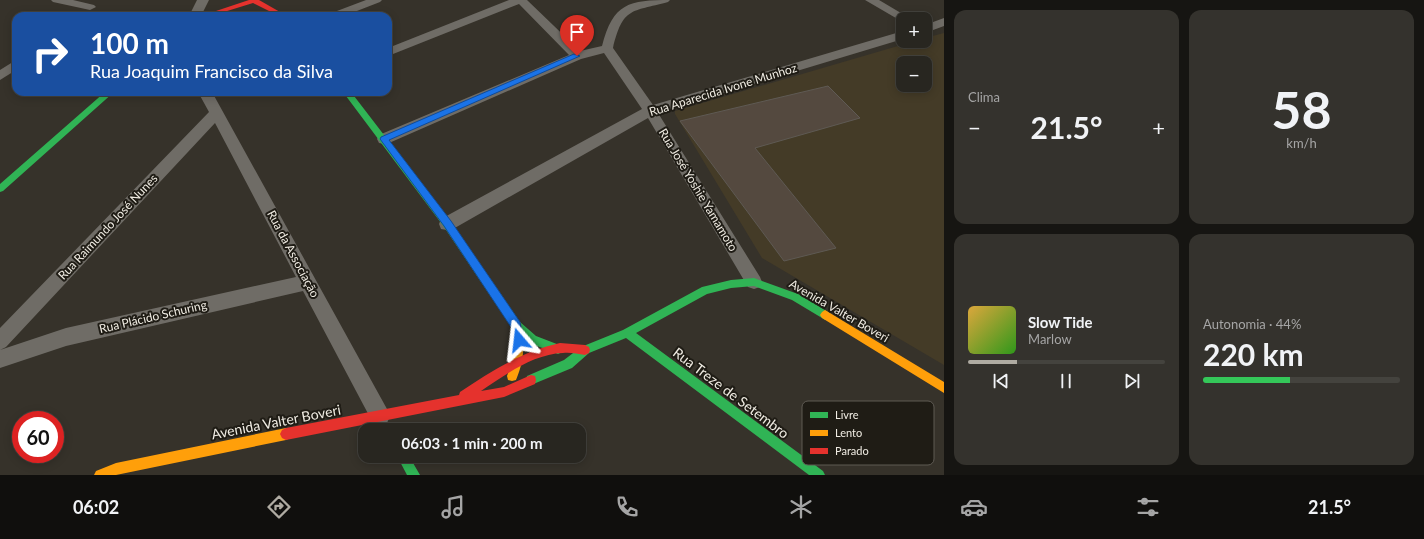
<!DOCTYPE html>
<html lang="pt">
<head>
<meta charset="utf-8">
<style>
	:root { --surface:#282620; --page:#34322d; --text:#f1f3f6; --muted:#a5a5a5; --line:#44433e; --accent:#afaba2 }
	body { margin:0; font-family:Lato,sans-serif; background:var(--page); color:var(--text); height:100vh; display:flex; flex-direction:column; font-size:15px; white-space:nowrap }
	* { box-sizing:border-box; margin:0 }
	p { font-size:13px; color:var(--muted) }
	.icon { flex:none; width:22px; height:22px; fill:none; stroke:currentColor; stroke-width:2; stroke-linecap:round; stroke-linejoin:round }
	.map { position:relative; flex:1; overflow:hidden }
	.side { display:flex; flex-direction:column; gap:10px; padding:10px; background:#161512; width:480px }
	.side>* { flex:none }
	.guide { position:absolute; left:12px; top:12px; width:380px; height:84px; border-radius:12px; box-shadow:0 2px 10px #0003,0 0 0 1px var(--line); background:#1a4fa0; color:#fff; overflow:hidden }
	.tools { position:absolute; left:896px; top:12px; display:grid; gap:8px }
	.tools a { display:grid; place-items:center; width:36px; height:36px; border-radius:8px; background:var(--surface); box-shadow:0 2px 10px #0003,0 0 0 1px var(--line); font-size:20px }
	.speed { position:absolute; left:12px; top:411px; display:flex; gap:8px; font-size:20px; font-weight:700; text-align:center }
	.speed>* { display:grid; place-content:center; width:52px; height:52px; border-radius:50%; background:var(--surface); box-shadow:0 2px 10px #0003,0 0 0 1px var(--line); line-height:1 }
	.speed .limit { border:6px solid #d22; background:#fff; color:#111 }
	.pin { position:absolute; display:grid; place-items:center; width:34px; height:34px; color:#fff; margin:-41px -17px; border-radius:50% 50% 50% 0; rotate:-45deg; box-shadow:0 0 4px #0007 }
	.pin .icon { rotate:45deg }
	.me { position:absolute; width:44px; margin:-22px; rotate:343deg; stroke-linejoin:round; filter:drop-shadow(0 0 3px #0008) }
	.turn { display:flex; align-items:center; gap:14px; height:84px; padding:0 12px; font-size:18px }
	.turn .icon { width:52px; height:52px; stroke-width:2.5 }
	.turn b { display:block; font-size:28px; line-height:34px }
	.big { font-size:30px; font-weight:700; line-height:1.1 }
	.side .tile { flex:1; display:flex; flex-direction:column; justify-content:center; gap:6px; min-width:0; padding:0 14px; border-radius:12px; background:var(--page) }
	.side .dial { align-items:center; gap:0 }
	.dial b { font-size:52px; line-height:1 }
	.song { display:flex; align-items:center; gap:12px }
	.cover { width:48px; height:48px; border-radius:6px; background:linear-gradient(135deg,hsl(40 70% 55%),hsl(110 70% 35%)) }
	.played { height:4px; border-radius:2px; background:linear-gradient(90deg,var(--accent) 25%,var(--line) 25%) }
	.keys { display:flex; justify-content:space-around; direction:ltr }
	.heat { display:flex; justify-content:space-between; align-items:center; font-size:22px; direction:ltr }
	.charge { height:6px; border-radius:3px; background:linear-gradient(90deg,#34c759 44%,var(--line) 0) }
	.side .tiles { flex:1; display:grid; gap:10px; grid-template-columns:repeat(2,1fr) }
	.trip { position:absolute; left:358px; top:423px; width:228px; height:40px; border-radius:12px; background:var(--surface); box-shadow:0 2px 10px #0003,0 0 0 1px var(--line); font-weight:700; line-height:40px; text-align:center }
	.tabs { display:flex; height:64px; justify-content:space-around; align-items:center; background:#100f0d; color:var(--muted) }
	.tabs .icon { width:28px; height:28px }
	.tabs .on { color:var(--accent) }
	.tabs b { font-size:18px; color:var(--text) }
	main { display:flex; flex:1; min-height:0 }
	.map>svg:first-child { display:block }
	.built { fill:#443b27; fill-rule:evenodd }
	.building { fill:#54493f; stroke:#5f5a54 }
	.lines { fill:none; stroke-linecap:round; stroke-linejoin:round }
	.street { fill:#6f6c66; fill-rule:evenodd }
	.fast { fill:#30b455; fill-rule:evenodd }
	.slow { fill:#ff9f0a; fill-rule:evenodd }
	.jam { fill:#e5322d; fill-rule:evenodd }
	.route { fill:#1a73e8; stroke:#114b97 }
	.labels { text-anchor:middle; stroke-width:4; stroke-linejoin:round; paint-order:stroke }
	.street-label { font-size:12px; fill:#f0ece3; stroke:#1f1c15 }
	.near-street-label { font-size:14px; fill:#f0ece3; stroke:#1f1c15 }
	.key { fill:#1f1c15; stroke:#5e5a53; stroke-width:1 }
	.key-label { font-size:11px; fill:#f0ece3 }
</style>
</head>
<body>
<main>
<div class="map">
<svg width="944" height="475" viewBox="0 0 944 475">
	<rect width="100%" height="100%" fill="#36322a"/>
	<!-- built -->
	<path class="built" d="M944,33V365L762,258L675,114V111L915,41H925V38ZM903,63H925V85H903Z"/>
	<!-- building -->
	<path class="building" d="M828,86L860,118L755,148L836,248L784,261L680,121Z"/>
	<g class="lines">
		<!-- street -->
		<path class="street" d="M51,0H73L94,5L96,7L90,10L53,2Z
			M197,0H209L201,16H189Z
			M366,0H382L380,2L344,16H327L329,14Z
			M509,0H527L580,51L602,46C613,3 629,0 670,0L668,2C631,12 623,7 613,48L653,105L903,31V39L658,113L760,277L762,282L760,287L754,289L748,287L648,118L453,229L447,230L441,229L439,224L441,219L642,109L604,53L581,59L389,143L384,144L379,143L377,139L379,135L569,55L519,4L388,56V48Z
			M865,0H879L911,19H903V22L901,21Z
			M944,18V26L925,33V25Z
			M16,60V70L0,80V70Z
			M198,92H212L387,409L390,416L387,423L380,426L373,423L303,291L66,346L0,368V350L66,328L296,277L215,123L6,347L0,350V328L209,112Z"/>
		<!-- fast -->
		<path class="fast" d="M105,92H114L3,191L0,192V184Z
			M343,92H351L450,221L520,322L536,336L562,346L563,349L562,352L558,354L529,343L512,328L444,227Z
			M754,278L798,294L828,312L830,315L828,318L825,320L822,318L792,300L754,286L731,288L707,294L636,333L823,471L825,475H809L626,338L589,353L572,368L531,385L527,384L526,380L527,376L564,360L581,347L623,330L702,287L731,280Z
			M397,456H409L420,475H407Z"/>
		<!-- slow -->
		<path class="slow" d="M825,310L944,382V393L822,318L820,315L822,312Z
			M516,320L520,322L521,325C525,345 524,361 516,380L512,381L508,380L507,376C514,359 514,343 511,325L512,322Z
			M286,428L290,430L292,434L290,438L286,440L116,475H94L96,471L116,463Z"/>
		<!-- jam -->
		<path class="jam" d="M249,0H259L287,16H279L253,3L211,16H201Z
			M560,343L585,345L589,347L590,350L589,353L585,355C578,354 570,352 563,353C533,354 505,375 481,391L504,387L531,375L535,376L536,380L535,384L504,397L286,440L282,438L280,434L282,430L286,428L459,395L460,392C491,371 523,351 560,343Z"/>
	</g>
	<!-- route -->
	<path class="route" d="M574,54L580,56L389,140L451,221L520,322L524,340L523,343L519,345L516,343L511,327L444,226L380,139L381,137Z"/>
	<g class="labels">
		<!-- street labels -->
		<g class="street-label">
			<text transform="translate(723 90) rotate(-17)" y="4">Rua Aparecida Ivone Munhoz</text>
			<text transform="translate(698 190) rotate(59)" y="4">Rua José Yoshie Yamamoto</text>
			<text transform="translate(108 227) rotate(-47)" y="4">Rua Raimundo José Nunes</text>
			<text transform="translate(293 254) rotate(62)" y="4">Rua da Associação</text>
			<text transform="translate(839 311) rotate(30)" y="4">Avenida Valter Boveri</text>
			<text transform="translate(153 317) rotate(-13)" y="4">Rua Plácido Schuring</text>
		</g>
		<!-- near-street labels -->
		<g class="near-street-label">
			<text transform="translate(731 393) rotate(37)" y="5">Rua Treze de Setembro</text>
			<text transform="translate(276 422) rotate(-11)" y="5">Avenida Valter Boveri</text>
		</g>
	</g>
	<!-- legend -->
	<rect x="802" y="401" width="132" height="64" rx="6" class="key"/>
	<rect x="810" y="412" width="18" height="6" fill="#30b455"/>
	<rect x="810" y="430" width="18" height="6" fill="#ff9f0a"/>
	<rect x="810" y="448" width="18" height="6" fill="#e5322d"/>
	<g class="key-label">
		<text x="835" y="419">Livre</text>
		<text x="835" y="437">Lento</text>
		<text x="835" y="455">Parado</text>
	</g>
</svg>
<div class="tools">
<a>+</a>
<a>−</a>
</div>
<div class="speed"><div class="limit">60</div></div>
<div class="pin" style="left:577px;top:56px;background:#d93025"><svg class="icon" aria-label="arrive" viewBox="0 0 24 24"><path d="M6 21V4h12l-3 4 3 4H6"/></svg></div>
<svg class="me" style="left:519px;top:340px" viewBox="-20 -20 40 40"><path d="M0-17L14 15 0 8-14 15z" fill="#1a73e8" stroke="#fff" stroke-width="4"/></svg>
<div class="trip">06:03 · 1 min · 200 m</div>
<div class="guide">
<div class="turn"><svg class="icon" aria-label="right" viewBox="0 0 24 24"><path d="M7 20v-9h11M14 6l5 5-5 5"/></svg><div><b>100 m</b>Rua Joaquim Francisco da Silva</div></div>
</div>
</div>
<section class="side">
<div class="tiles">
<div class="tile"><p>Clima</p>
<div class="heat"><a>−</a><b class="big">21.5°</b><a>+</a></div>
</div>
<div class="tile dial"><b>58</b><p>km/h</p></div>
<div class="tile">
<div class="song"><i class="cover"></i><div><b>Slow Tide</b><p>Marlow</p></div></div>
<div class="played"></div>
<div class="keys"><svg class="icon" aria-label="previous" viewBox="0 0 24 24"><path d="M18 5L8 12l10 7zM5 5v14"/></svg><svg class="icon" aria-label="pause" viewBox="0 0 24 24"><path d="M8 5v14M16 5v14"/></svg><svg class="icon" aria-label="next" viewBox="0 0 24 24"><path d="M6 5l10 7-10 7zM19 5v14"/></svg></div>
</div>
<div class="tile"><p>Autonomia · 44%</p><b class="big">220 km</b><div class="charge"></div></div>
</div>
</section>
</main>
<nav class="tabs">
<b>06:02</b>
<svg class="icon on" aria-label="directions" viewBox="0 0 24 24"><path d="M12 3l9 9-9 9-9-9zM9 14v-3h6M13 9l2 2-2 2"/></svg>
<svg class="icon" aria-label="music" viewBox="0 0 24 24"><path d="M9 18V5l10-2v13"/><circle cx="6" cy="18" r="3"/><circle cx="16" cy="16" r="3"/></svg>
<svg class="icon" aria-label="phone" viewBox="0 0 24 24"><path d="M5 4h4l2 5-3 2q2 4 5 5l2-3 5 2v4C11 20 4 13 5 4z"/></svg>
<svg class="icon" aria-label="climate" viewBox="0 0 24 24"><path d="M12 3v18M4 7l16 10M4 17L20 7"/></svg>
<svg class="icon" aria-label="car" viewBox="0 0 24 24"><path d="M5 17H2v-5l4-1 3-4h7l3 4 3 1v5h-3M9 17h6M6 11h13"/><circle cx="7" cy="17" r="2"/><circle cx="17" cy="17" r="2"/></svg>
<svg class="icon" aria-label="filters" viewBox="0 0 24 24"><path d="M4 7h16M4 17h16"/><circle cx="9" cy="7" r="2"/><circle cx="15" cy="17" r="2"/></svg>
<b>21.5°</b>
</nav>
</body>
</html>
